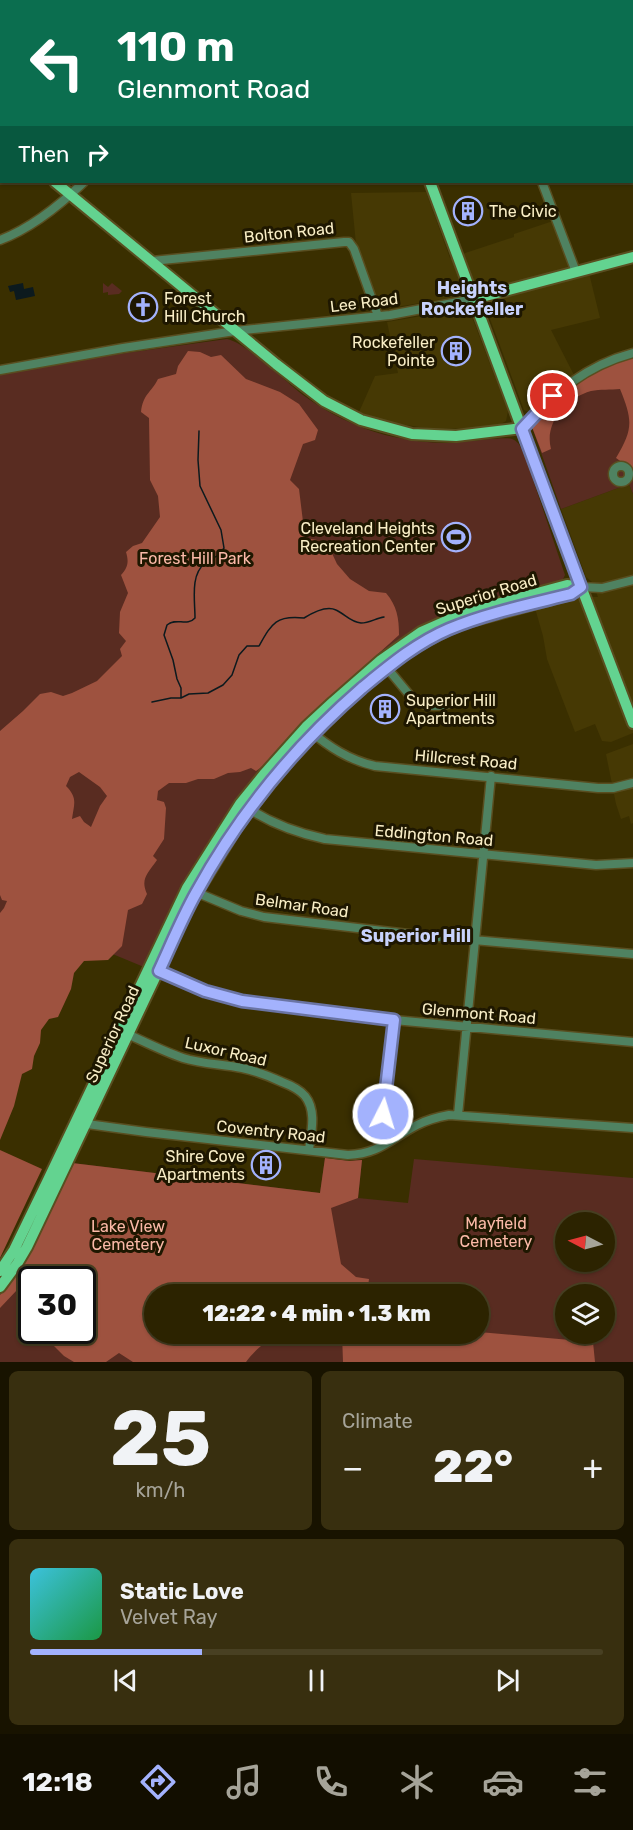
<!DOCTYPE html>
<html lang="en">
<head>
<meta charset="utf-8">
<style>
	:root { --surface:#2c2300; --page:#382f0f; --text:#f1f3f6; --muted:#a6a499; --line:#484022; --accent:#a3b2fd }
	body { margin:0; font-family:Rubik,sans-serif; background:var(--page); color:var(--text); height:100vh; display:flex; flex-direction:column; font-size:22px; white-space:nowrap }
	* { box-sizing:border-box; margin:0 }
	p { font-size:20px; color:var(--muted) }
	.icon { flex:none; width:33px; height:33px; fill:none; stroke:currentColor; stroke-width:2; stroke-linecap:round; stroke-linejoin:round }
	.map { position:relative; height:1362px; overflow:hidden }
	.drawer { display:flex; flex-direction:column; gap:9px; padding:9px; background:#181300; flex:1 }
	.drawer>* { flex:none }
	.top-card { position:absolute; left:0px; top:0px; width:633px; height:183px; box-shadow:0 2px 4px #0004,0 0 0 2px var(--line); background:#0b6e4f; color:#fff; overflow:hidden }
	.needle { width:39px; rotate:276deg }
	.buttons { position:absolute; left:555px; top:1212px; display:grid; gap:12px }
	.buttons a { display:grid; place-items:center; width:60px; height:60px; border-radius:50%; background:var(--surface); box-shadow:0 2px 4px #0004,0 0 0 2px var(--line); font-size:30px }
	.speed { position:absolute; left:18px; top:1266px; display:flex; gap:12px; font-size:30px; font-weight:700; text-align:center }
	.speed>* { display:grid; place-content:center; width:78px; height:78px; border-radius:50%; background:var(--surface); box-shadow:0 2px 4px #0004,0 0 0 2px var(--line); line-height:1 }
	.speed .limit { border:3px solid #111; border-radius:9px; background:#fff; color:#111 }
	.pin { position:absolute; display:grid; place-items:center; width:51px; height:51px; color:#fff; margin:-26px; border:3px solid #fff; border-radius:50%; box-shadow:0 2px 6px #0007 }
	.me { position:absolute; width:66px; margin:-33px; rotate:5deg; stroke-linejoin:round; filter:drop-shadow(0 0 4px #0008) }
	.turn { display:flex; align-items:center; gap:21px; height:126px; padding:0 18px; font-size:27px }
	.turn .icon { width:78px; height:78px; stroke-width:2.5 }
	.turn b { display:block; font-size:42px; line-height:51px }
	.then { display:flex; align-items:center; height:57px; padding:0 18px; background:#0003; gap:12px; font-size:22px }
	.big { font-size:45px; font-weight:800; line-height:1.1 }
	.drawer .widget { flex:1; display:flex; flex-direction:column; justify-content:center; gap:9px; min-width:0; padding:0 21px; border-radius:9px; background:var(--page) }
	.drawer .dial { align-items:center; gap:0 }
	.dial b { font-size:78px; line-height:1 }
	.song { display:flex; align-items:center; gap:18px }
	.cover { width:72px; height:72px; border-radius:9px; background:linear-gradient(135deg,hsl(190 70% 55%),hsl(140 70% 35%)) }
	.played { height:6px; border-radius:3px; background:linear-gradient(90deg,var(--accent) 30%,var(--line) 30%) }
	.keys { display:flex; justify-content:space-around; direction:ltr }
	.heat { display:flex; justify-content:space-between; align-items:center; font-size:33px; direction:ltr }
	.drawer .tiles { flex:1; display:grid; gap:9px; grid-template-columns:1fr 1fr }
	.widget:last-child { grid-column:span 2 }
	.trip { position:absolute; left:144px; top:1284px; width:345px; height:60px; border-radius:30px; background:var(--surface); box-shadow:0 2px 4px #0004,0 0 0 2px var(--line); font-weight:800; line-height:60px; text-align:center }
	.tabs { display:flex; height:96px; justify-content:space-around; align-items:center; background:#120e00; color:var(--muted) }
	.tabs .icon { width:42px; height:42px }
	.tabs .on { color:var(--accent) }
	.tabs b { font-size:27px; color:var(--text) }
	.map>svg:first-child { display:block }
	.built { fill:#463904 }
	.green { fill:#592c21; fill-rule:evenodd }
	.forest { fill:#9e523f; fill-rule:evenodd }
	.water { fill:#0c1a1e }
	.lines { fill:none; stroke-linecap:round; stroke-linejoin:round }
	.stream { stroke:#0c1a1e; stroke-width:1.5 }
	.minor-casing { stroke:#594e20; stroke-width:11 }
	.major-casing { stroke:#594e20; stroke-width:14 }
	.minor { stroke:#4f8261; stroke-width:8 }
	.major { stroke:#63d390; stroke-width:10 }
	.route-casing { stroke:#6a74a4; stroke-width:15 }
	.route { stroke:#a3b2fd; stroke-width:10 }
	.labels { text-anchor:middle; stroke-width:6; stroke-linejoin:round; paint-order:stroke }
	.poi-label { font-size:16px; fill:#f9eec6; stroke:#1e1700; text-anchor:start }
	.street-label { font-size:16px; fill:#f9eec6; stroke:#1e1700 }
	.park-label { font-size:16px; fill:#fbb9a7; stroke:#1e1700 }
	.neighbourhood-label { font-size:18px; font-weight:bold; fill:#c8d2fc; stroke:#1e1700 }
</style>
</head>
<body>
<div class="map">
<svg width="633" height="1362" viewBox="0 0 633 1362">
	<rect width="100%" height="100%" fill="#3a2f00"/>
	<!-- built -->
	<path class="built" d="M260,0H399L395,2H260Z
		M426,192L450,258L514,237V234L553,221L569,264L589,273L600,318L551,330L574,375L557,387L531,413L524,410L478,287L455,297L391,308L382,306L379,303L356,244L351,193Z
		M456,310L466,312L472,317L508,411L506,421L499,425L476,428L433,429L392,423L359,412L375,376L398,373L387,322Z
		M629,484L633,494V733L611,742L602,741L595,724L575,732L547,659L543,636L535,608L572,597H598L592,582L586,577L561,509Z
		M633,744V823L631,824L629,816L621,819L616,804L606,754Z"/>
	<!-- green -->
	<path class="green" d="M103,283L108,287L112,283L122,291L119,294L108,295V292L103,293Z
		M227,339C245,342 286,382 303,395C327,413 356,427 385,435C406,440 427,443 448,443C461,443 503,436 512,439C520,442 521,449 525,456L565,575L562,581L482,602L446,614L407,635L378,657L237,802L207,847L183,888L144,967L81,941L0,1115V375L97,357Z
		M633,356V494L629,484L561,509L532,427L533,423Z
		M325,1158L349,1161L362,1160L358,1198L408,1203L414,1159L633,1178V1362H0V1295L17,1272L72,1163L320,1193ZM566,1222H604V1262H566ZM32,1280H82V1330H32ZM154,1294H478V1334H154ZM566,1294H604V1334H566Z"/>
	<!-- forest -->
	<path class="forest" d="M188,351L200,352L211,357L221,355L246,379L280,392L299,404L318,430L315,440L303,444L290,480L299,489L305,538L317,540L330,549L337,564L350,579L369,591L386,593C397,606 399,618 399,635L319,707L263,766L256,771L251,768L240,772L228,773L214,779H198L186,783H169L158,791L157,800L164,802L166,808L164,839L153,856L157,860C148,873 140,879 147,894L142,904L128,910L122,946L108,960L84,961L74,973L71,989L58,1017L49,1019L41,1030L40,1043L34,1056L32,1069L22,1074L14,1106L0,1140V913L4,908L7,901L2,900L0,895V731L23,711L40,694L51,692L63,696L72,693L97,681L122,656L120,649L126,641L119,633L120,612L128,593L121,575C128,567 129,562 126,552L133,546L142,543L160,517L158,496L150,480L149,418L141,412C143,394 151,393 158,379L176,374L178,366ZM79,772L100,787L107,796L100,806L91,827L84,822L80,816L72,819C74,804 78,798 66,786L70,777Z
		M633,356V470L616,458C633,429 633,421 620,389C611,390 600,389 591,391C566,398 544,423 551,449L542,453L532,427L534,421L565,391L601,367Z
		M0,1150L42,1169L0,1258Z
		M325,1158L349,1161L362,1160L358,1198L331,1208L341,1264L356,1277L369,1279L367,1294H154V1334H283C270,1336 254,1351 246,1362H133L119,1353L106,1362H74L64,1356L39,1331L82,1330V1280H32L31,1308L24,1296L17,1290L0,1308V1295L17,1272L72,1163L320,1193Z
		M479,1332L593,1342L595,1362H343L342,1334H478Z"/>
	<!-- water -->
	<path class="water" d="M23,283L24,289L33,287L35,296L16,300L14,291L10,292L8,286Z"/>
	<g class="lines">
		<!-- stream -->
		<path class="stream" d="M181,698V688L177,679L173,660L164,635L167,625C176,617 187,627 195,618C195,600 190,575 205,563C214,556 217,559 224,548L221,530L200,486L198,460L199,431
			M152,702L171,698H181L189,694L208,693L223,685L232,675L239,655L247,646H259C272,623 276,615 304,618C312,613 326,605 336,610C345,614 350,622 361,623C370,623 376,618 384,617"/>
		<!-- minor casing -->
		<g class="minor-casing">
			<path id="minor" d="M26,0L28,2
				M225,0V2
				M474,0L475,2
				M570,0V2
				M0,1V0
				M102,2L103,0
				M632,166L633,170
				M542,182L576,272
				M0,240C32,228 60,205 84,182
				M152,261L344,242H349L354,249L378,316
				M0,370L123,348L235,331L390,315L474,299
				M522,428C555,393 584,366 633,353
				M613 474a8 8 0 1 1 16 0a8 8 0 1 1-16 0Z
				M581,587L602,588L633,580
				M383,663L412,698C426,708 437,707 453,703
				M309,730C329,747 349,760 375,766L598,788H613L633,783
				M246,807C270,823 297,833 325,839L596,865L633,863
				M193,891L241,911L264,917L417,935L633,954
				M153,968L205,991L224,997L261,1004L394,1020L633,1042
				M394,1020L383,1109L386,1125L395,1138
				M123,1032C143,1041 162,1051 183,1058C202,1064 222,1064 242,1068C256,1071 269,1076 282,1082C290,1085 299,1089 305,1096C317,1111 311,1133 309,1150
				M458,1115L491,776
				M82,1122L87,1124L146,1132L348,1155C379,1154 390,1139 417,1125C427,1120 438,1117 449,1115L633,1128"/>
		</g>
		<!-- major casing -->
		<g class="major-casing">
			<path id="major" d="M362,0L363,2
				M0,134L2,135
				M55,182L276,364L324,401L361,420L412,434L456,436L522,428
				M430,182L555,518L633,723
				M474,299L633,257
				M0,1271L14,1250L48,1180L187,888L240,804L265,773L306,727L333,702L381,660L421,632L464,613L567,585L581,587
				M0,1287L17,1264L27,1247L191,902L240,822L281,770L314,734L350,699L387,667L415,647L447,630L464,623L571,594L581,587"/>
		</g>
		<!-- minor -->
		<use href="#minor" class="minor"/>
		<!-- major -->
		<use href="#major" class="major"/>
	</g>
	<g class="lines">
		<!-- route casing -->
		<g class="route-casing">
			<path id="route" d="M383,1114L394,1020L242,1001L205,991L159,971C171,945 182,918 196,893C238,816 295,746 362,688C389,666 416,643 449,629C487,613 531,604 571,594L581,587L522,429L553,396"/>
		</g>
		<!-- route -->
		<use href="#route" class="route"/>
	</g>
	<!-- icons -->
	<defs>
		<g id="building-ring" transform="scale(1.5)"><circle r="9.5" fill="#1e1700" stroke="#a3b2fd" stroke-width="1.5"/><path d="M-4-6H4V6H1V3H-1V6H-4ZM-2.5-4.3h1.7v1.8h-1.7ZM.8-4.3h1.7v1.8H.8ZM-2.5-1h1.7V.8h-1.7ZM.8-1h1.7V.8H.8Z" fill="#a3b2fd"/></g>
		<g id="church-ring" transform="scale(1.5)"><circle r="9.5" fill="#1e1700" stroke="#a3b2fd" stroke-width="1.5"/><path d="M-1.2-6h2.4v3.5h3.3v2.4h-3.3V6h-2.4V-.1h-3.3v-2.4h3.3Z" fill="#a3b2fd"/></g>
		<g id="stadium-ring" transform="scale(1.5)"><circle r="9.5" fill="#1e1700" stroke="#a3b2fd" stroke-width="1.5"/><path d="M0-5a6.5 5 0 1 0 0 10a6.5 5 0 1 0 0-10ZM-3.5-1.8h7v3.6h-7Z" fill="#a3b2fd"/></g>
	</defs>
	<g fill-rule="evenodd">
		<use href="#building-ring" x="468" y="211"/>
		<use href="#church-ring" x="143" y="307"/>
		<use href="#building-ring" x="456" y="351"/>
		<use href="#stadium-ring" x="456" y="537"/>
		<use href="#building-ring" x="385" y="709"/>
		<use href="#building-ring" x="266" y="1165"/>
	</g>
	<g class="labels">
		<!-- poi labels -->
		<g class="poi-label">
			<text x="489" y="217">The Civic</text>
			<text x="164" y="304">Forest<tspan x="164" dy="18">Hill Church</tspan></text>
			<text x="435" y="348" text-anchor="end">Rockefeller<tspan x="435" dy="18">Pointe</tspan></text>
			<text x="435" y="534" text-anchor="end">Cleveland Heights<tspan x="435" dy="18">Recreation Center</tspan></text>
			<text x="406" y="706">Superior Hill<tspan x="406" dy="18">Apartments</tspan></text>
			<text x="245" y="1162" text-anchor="end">Shire Cove<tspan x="245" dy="18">Apartments</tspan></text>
		</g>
		<!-- street labels -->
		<g class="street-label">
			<text transform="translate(289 232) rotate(-6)" y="6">Bolton Road</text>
			<text transform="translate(364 302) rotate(-7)" y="6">Lee Road</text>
			<text transform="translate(486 594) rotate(-17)" y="6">Superior Road</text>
			<text transform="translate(466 759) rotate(5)" y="6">Hillcrest Road</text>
			<text transform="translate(434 835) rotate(5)" y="6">Eddington Road</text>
			<text transform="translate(302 905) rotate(8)" y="6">Belmar Road</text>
			<text transform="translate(479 1013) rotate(5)" y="6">Glenmont Road</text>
			<text transform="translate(112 1034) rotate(-65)" y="6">Superior Road</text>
			<text transform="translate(226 1051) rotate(13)" y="6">Luxor Road</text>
			<text transform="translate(271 1131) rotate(6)" y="6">Coventry Road</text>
		</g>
		<!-- park labels -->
		<g class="park-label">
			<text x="195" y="564">Forest Hill Park</text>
			<text x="496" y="1229">Mayfield<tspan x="496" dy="18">Cemetery</tspan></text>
			<text x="128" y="1232">Lake View<tspan x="128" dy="18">Cemetery</tspan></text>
		</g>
		<!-- neighbourhood labels -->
		<g class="neighbourhood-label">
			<text x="472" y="294">Heights<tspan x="472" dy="21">Rockefeller</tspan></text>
			<text x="416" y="942">Superior Hill</text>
		</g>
	</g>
</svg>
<div class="buttons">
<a><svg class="needle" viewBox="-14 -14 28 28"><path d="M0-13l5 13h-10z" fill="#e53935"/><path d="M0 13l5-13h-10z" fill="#a6a499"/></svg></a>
<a><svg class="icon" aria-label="layers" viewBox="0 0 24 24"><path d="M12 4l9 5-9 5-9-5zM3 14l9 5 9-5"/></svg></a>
</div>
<div class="speed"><div class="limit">30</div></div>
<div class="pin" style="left:553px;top:396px;background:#d93025"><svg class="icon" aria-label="arrive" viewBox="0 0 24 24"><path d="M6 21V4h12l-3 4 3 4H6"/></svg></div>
<svg class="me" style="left:383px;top:1114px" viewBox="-20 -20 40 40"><circle r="17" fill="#a3b2fd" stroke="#fff" stroke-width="3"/><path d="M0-11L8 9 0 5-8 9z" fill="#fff"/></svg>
<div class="trip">12:22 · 4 min · 1.3 km</div>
<div class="top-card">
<div class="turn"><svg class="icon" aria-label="left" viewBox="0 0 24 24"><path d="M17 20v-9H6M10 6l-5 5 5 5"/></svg><div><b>110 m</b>Glenmont Road</div></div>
<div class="then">Then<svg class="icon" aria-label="right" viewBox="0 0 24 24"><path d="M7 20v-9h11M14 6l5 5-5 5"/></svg></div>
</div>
</div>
<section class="drawer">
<div class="tiles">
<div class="widget dial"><b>25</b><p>km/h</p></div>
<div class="widget"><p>Climate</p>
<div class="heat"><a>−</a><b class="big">22°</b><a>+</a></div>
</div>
<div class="widget">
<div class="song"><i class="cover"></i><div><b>Static Love</b><p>Velvet Ray</p></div></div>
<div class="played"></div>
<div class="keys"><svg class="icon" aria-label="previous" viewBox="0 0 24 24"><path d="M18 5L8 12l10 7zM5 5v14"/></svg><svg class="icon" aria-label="pause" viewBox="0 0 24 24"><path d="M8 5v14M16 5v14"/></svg><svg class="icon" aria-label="next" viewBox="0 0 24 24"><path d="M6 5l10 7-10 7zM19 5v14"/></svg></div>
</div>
</div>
</section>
<nav class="tabs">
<b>12:18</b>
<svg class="icon on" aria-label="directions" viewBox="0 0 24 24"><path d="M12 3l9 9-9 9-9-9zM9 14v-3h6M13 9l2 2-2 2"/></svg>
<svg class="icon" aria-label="music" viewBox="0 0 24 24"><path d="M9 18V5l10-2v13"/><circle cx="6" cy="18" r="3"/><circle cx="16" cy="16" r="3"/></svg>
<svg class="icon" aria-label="phone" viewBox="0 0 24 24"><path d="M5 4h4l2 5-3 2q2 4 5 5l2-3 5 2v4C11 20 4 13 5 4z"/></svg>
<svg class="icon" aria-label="climate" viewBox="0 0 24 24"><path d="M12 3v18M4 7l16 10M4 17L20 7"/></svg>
<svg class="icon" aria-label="car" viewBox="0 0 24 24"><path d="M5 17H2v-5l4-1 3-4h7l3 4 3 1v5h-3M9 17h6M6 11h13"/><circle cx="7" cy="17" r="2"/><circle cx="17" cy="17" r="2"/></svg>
<svg class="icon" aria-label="filters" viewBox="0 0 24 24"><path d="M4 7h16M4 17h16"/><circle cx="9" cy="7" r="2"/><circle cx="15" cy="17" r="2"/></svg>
</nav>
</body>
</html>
